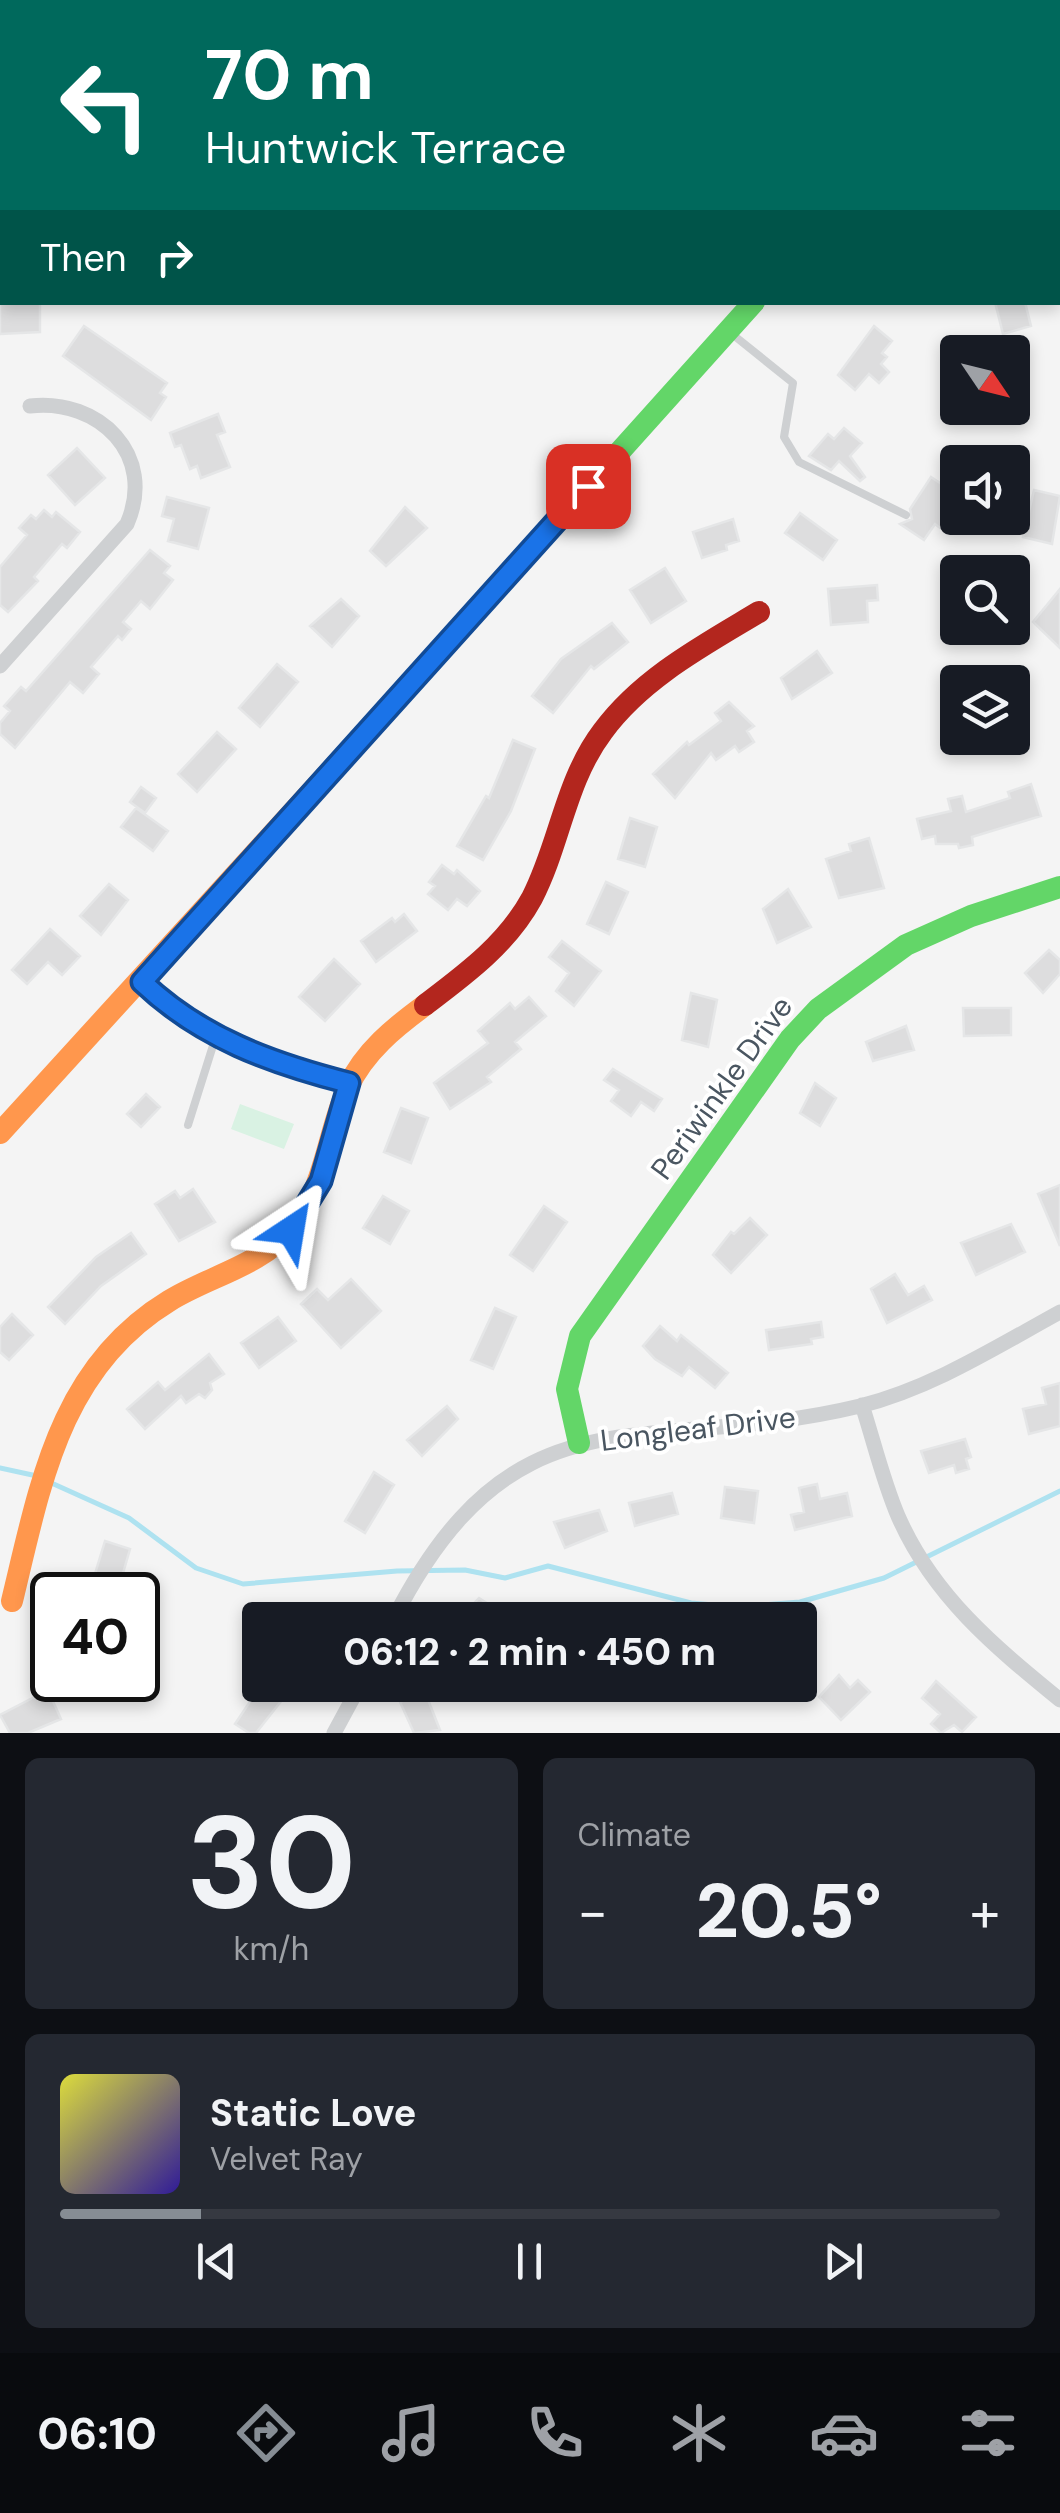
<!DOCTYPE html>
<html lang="en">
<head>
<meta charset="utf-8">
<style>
	:root { --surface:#171b24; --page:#242831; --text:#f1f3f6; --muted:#9ea1a6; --line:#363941; --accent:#868d94 }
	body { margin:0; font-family:"DM Sans",sans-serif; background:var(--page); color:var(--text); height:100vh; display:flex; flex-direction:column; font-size:38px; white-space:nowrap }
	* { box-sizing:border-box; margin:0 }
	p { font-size:32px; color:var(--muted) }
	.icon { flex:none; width:55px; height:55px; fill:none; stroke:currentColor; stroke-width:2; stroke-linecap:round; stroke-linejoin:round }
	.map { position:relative; height:1733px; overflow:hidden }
	.side { display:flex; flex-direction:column; gap:25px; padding:25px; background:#0d0f14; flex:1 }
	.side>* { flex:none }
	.top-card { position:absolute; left:0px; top:0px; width:1060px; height:305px; box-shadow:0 5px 15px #0003; background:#00695c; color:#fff; overflow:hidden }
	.needle { width:65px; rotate:125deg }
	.buttons { position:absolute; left:940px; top:335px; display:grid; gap:20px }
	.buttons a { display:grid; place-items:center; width:90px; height:90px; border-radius:10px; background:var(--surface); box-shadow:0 5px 15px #0003; font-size:50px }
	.speed { position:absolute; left:30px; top:1572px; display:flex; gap:20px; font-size:50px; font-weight:700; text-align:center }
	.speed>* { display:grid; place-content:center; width:130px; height:130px; border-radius:50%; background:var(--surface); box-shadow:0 5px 15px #0003; line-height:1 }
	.speed .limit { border:5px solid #111; border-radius:15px; background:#fff; color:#111 }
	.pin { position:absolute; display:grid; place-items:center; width:85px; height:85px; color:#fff; margin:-42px; border-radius:20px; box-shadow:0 5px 15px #0006 }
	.me { position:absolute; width:110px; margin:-55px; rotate:33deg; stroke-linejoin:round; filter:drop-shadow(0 0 8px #0008) }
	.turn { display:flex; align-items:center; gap:35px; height:210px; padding:0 40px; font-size:45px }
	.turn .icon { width:130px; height:130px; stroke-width:2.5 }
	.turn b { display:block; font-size:70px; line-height:85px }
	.then { display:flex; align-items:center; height:95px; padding:0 40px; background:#0003; gap:20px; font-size:38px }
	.big { font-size:75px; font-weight:800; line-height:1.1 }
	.side .tile { flex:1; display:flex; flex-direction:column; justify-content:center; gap:15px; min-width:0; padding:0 35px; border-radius:15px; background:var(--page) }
	.side .dial { align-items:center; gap:0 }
	.dial b { font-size:130px; line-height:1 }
	.song { display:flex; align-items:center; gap:30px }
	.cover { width:120px; height:120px; border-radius:15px; background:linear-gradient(135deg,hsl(60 70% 55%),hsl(250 70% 35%)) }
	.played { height:10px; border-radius:5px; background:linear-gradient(90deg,var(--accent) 15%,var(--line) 15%) }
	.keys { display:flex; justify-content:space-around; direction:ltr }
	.heat { display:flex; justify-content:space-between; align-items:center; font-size:55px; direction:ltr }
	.side .tiles { flex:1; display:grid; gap:25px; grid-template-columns:1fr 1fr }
	.tile:last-child { grid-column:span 2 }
	.trip { position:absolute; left:242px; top:1602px; width:575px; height:100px; border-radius:10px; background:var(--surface); box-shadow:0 5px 15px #0003; font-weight:800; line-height:100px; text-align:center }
	.menu { display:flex; height:160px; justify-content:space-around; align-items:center; background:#090b0e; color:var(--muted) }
	.menu .icon { width:70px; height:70px }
	.menu .active { color:var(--accent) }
	.menu b { font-size:45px; color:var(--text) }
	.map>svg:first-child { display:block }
	.green { fill:#d9f2e3 }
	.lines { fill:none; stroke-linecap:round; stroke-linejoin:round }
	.stream { stroke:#aee2f0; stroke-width:5 }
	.building { fill:#ddddde; stroke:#e5e6e7; stroke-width:2.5 }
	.lane { stroke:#ced0d2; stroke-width:8 }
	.street { stroke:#ced0d2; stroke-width:15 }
	.fast { stroke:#63d668; stroke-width:22 }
	.slow { stroke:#ff974d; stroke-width:22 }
	.jam { stroke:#b3261e; stroke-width:22 }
	.route-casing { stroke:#114b97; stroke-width:25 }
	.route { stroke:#1a73e8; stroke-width:18 }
	.labels { text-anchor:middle; stroke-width:8; stroke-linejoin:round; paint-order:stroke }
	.street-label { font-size:30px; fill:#4a5661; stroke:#fff }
</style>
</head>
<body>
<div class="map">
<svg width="1060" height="1733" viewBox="0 0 1060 1733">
	<rect width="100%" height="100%" fill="#f4f4f4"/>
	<!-- green -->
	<path class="green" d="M240,1104L294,1124L284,1149L231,1129Z"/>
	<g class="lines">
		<!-- stream -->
		<path class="stream" d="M0,1468L37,1476
			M47,1481L129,1518L196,1568L243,1584L397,1571L465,1570L505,1578L548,1566L691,1603L736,1607L800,1602L884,1578L1060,1491"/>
	</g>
	<!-- building -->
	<path class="building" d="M0,302H40V332L0,334Z
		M995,302H1025L1031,326L1003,334Z
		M84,326L167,383L160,393L166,397L151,420L63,356Z
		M874,326L892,341L882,353L887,357L881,364L889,372L879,383L869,374L855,390L838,375Z
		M218,414L225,432L217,435L230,467L201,478L197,466L190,469L181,445L175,447L170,433Z
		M844,428L862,443L850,456L865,477L860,481L839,461L831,470L809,456L828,434L834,439Z
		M77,448L105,478L75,505L48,475Z
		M931,477L958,495V502L940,528L935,524L924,540L900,524L912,519L910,509Z
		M1034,490L1060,496L1052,544L1023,537Z
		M167,497L209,508L198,549L168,541L174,519L162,516Z
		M405,507L427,528L386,566L370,551Z
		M44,510L52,517L56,512L80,532L67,548L62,544L34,577L38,581L8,612L0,605V567L27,535L19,528L31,515L36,519Z
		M800,513L837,540L823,560L785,533Z
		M733,519L739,541L726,545L727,550L702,558L693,532Z
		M150,550L170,566L164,573L173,580L150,609L141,601L123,622L131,629L122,640L118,636L91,667L99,674L83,693L70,682L15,748L0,734V723L10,711L4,706L21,687L26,691Z
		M665,568L686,601L651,623L630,590Z
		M877,585L878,600L867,601L868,622L831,625L828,589Z
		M1060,589V648L1033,622Z
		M341,599L359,616L332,647L310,626Z
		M612,623L628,642L594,669L591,666L553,713L532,696L561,659Z
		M817,651L832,673L792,699L781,678Z
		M277,664L298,682L260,727L239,708Z
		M729,702L754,726L747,731L754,742L739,752L735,746L716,760L711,753L675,798L653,774L687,742L689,745L721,721L715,713Z
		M217,732L236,749L197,792L178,774Z
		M513,740L535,749L511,811L483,860L457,846L486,796L489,798Z
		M1031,784L1041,816L972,837L973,845L959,848L958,844H936L935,836L922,839L917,819L951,811L948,799L962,796L966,812L1010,798L1008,792Z
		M141,787L156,798L145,813L130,802Z
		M136,808L168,831L153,851L121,827Z
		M630,818L657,827L645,867L618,859Z
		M869,838L884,888L839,898L826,859L851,851L849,844Z
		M442,865L454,874L457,870L480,891L467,906L457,899L448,910L428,894L435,886L429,882Z
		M606,882L628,892L609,934L587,924Z
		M109,884L128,900L101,935L80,916Z
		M788,889L811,927L777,943L763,909Z
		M404,914L417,931L376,962L361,941L392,918L395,922Z
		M50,929L80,956L62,975L48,962L27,984L12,970Z
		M562,941L601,971L574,1006L556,991L569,973L549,957Z
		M1049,950L1060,960V974L1043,993L1025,973Z
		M334,959L360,984L325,1021L299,997Z
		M691,993L717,1000L708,1047L682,1040Z
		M529,997L546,1016L515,1042L521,1049L487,1077L491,1082L450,1109L434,1083L488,1043L478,1031L510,1003L515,1009Z
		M963,1008H1011V1035L964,1036Z
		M906,1026L914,1050L873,1061L866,1042Z
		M613,1069L662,1099L654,1111L641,1102L631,1116L611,1101L619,1090L604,1080Z
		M815,1083L836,1098L820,1126L800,1113Z
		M146,1094L160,1107L141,1127L127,1114Z
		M401,1108L428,1118L411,1163L384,1152Z
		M1060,1185V1246L1038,1194Z
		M193,1189L215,1222L179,1241L155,1204L175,1191L180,1198Z
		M383,1196L409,1211L390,1244L363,1228Z
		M544,1206L567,1222L533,1271L510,1255Z
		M750,1218L767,1235L731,1273L713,1255L731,1232L734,1234Z
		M1011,1224L1025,1252L976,1275L961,1243Z
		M131,1233L146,1254L101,1286L65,1324L48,1307L96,1257Z
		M895,1274L908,1295L924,1286L932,1300L887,1323L871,1289Z
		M351,1279L381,1311L341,1348L301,1304L317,1289L328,1300Z
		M495,1308L516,1317L493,1369L471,1360Z
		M12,1314L33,1335L9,1360L0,1352V1327Z
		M278,1317L296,1341L259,1368L241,1343Z
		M821,1322L823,1337L811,1339L812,1344L769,1350L766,1330Z
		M660,1326L677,1341L681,1335L728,1373L715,1388L689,1367L682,1376L655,1359L643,1346Z
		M209,1354L224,1374L210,1383L212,1390L205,1398L199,1394L186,1403L181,1396L145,1429L127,1409L158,1382L165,1390Z
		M1060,1383V1426L1029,1434L1023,1409L1046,1404L1042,1388Z
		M447,1406L458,1419L422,1456L407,1440Z
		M965,1439L971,1457L966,1459L969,1469L956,1473L954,1465L929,1473L921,1451Z
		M374,1472L394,1485L365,1533L345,1521Z
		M817,1484L820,1499L847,1493L852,1516L795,1530L791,1515L804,1512L799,1488Z
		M725,1487L758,1491L754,1523L721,1518Z
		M672,1493L678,1514L635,1526L629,1503Z
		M599,1510L607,1531L565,1548L554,1522Z
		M105,1541L130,1549L117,1594L91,1587Z
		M479,1598L513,1620H458Z
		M839,1675L850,1688L858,1680L870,1692L841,1720L819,1697Z
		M936,1681L976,1717L962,1732L954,1725L941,1733L931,1724L940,1714L922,1698Z
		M261,1685H271L286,1695L256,1733H249L235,1724Z
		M48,1690L61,1719L28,1733H10L0,1715Z
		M425,1692L440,1730L414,1733L400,1702Z"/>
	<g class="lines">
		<!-- lane -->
		<path class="lane" d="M228,0L229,2
			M145,2L149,0
			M0,94L2,93
			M732,334L793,383L784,437L799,462L906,515
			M188,1125L216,1036"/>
		<!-- street -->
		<path class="street" d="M0,666L127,524C157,455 99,398 30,406
			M142,982C202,1038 271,1063 349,1083
			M862,1405C874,1442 883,1481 898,1516C933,1596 994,1646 1060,1700
			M393,1620C516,1379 645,1458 860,1406C932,1388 996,1347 1060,1312
			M334,1733L360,1685"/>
		<!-- fast -->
		<path class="fast" d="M1001,2L1002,0
			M499,586L754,302
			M579,1443L567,1389L580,1336L790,1039L818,1009L906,945L971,916L1060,887"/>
		<!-- slow -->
		<path class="slow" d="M0,1133L499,586
			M12,1601C40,1486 59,1368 169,1301C209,1276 261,1266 292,1228C326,1187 327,1134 348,1087C364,1052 395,1027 425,1005"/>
		<!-- jam -->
		<path class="jam" d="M425,1005C466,974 507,944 532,898C560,844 565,781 603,731C642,678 704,645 759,612"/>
	</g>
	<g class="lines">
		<!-- route casing -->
		<g class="route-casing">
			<path id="route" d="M291,1230L321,1181L349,1083C271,1063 201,1038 142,982L588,486"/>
		</g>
		<!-- route -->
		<use href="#route" class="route"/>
	</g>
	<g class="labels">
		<!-- street labels -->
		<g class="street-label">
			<text transform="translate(722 1088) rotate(-54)" y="10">Periwinkle Drive</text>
			<text transform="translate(698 1429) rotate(-7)" y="10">Longleaf Drive</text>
		</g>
	</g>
</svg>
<div class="buttons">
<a><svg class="needle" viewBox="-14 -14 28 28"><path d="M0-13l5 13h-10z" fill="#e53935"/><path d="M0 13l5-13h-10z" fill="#9ea1a6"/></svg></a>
<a><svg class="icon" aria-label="sound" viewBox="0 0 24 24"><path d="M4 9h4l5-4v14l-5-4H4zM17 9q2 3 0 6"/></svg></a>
<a><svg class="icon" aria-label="search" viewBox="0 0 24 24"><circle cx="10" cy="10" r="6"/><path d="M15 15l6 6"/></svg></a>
<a><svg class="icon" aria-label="layers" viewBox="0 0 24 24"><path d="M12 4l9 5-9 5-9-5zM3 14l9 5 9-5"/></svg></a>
</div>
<div class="speed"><div class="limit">40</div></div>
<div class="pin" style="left:588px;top:486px;background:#d93025"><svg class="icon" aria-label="arrive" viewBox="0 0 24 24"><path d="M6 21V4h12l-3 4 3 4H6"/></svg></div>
<svg class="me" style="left:291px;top:1230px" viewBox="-20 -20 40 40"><path d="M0-17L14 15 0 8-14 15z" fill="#1a73e8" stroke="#fff" stroke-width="4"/></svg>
<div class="trip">06:12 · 2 min · 450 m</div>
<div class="top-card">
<div class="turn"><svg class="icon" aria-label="left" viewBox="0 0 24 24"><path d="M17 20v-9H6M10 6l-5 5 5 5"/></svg><div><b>70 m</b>Huntwick Terrace</div></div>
<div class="then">Then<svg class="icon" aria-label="right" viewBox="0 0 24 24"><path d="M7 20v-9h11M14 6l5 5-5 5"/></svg></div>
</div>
</div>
<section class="side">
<div class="tiles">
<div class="tile dial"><b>30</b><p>km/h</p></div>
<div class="tile"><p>Climate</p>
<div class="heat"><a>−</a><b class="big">20.5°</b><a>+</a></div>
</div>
<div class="tile">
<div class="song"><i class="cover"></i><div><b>Static Love</b><p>Velvet Ray</p></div></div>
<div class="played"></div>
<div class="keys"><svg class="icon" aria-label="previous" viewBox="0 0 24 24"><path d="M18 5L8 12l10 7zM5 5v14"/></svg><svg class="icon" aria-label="pause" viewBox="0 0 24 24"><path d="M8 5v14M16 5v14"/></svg><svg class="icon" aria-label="next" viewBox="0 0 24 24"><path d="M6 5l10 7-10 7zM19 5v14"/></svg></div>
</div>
</div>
</section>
<nav class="menu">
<b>06:10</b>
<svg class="icon active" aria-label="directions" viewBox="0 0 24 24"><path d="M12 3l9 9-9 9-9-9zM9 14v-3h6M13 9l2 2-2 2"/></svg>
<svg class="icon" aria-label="music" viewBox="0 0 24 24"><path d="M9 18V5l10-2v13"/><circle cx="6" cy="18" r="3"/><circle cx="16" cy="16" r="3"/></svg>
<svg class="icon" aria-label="phone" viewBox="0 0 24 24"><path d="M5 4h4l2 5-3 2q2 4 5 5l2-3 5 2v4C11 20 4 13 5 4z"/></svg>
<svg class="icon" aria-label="climate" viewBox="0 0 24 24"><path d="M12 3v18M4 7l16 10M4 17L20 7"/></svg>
<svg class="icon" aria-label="car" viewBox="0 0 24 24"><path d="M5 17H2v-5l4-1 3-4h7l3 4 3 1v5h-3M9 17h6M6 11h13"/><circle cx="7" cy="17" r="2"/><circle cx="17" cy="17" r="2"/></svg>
<svg class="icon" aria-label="filters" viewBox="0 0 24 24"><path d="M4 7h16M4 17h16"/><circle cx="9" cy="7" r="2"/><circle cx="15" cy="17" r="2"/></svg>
</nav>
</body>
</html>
